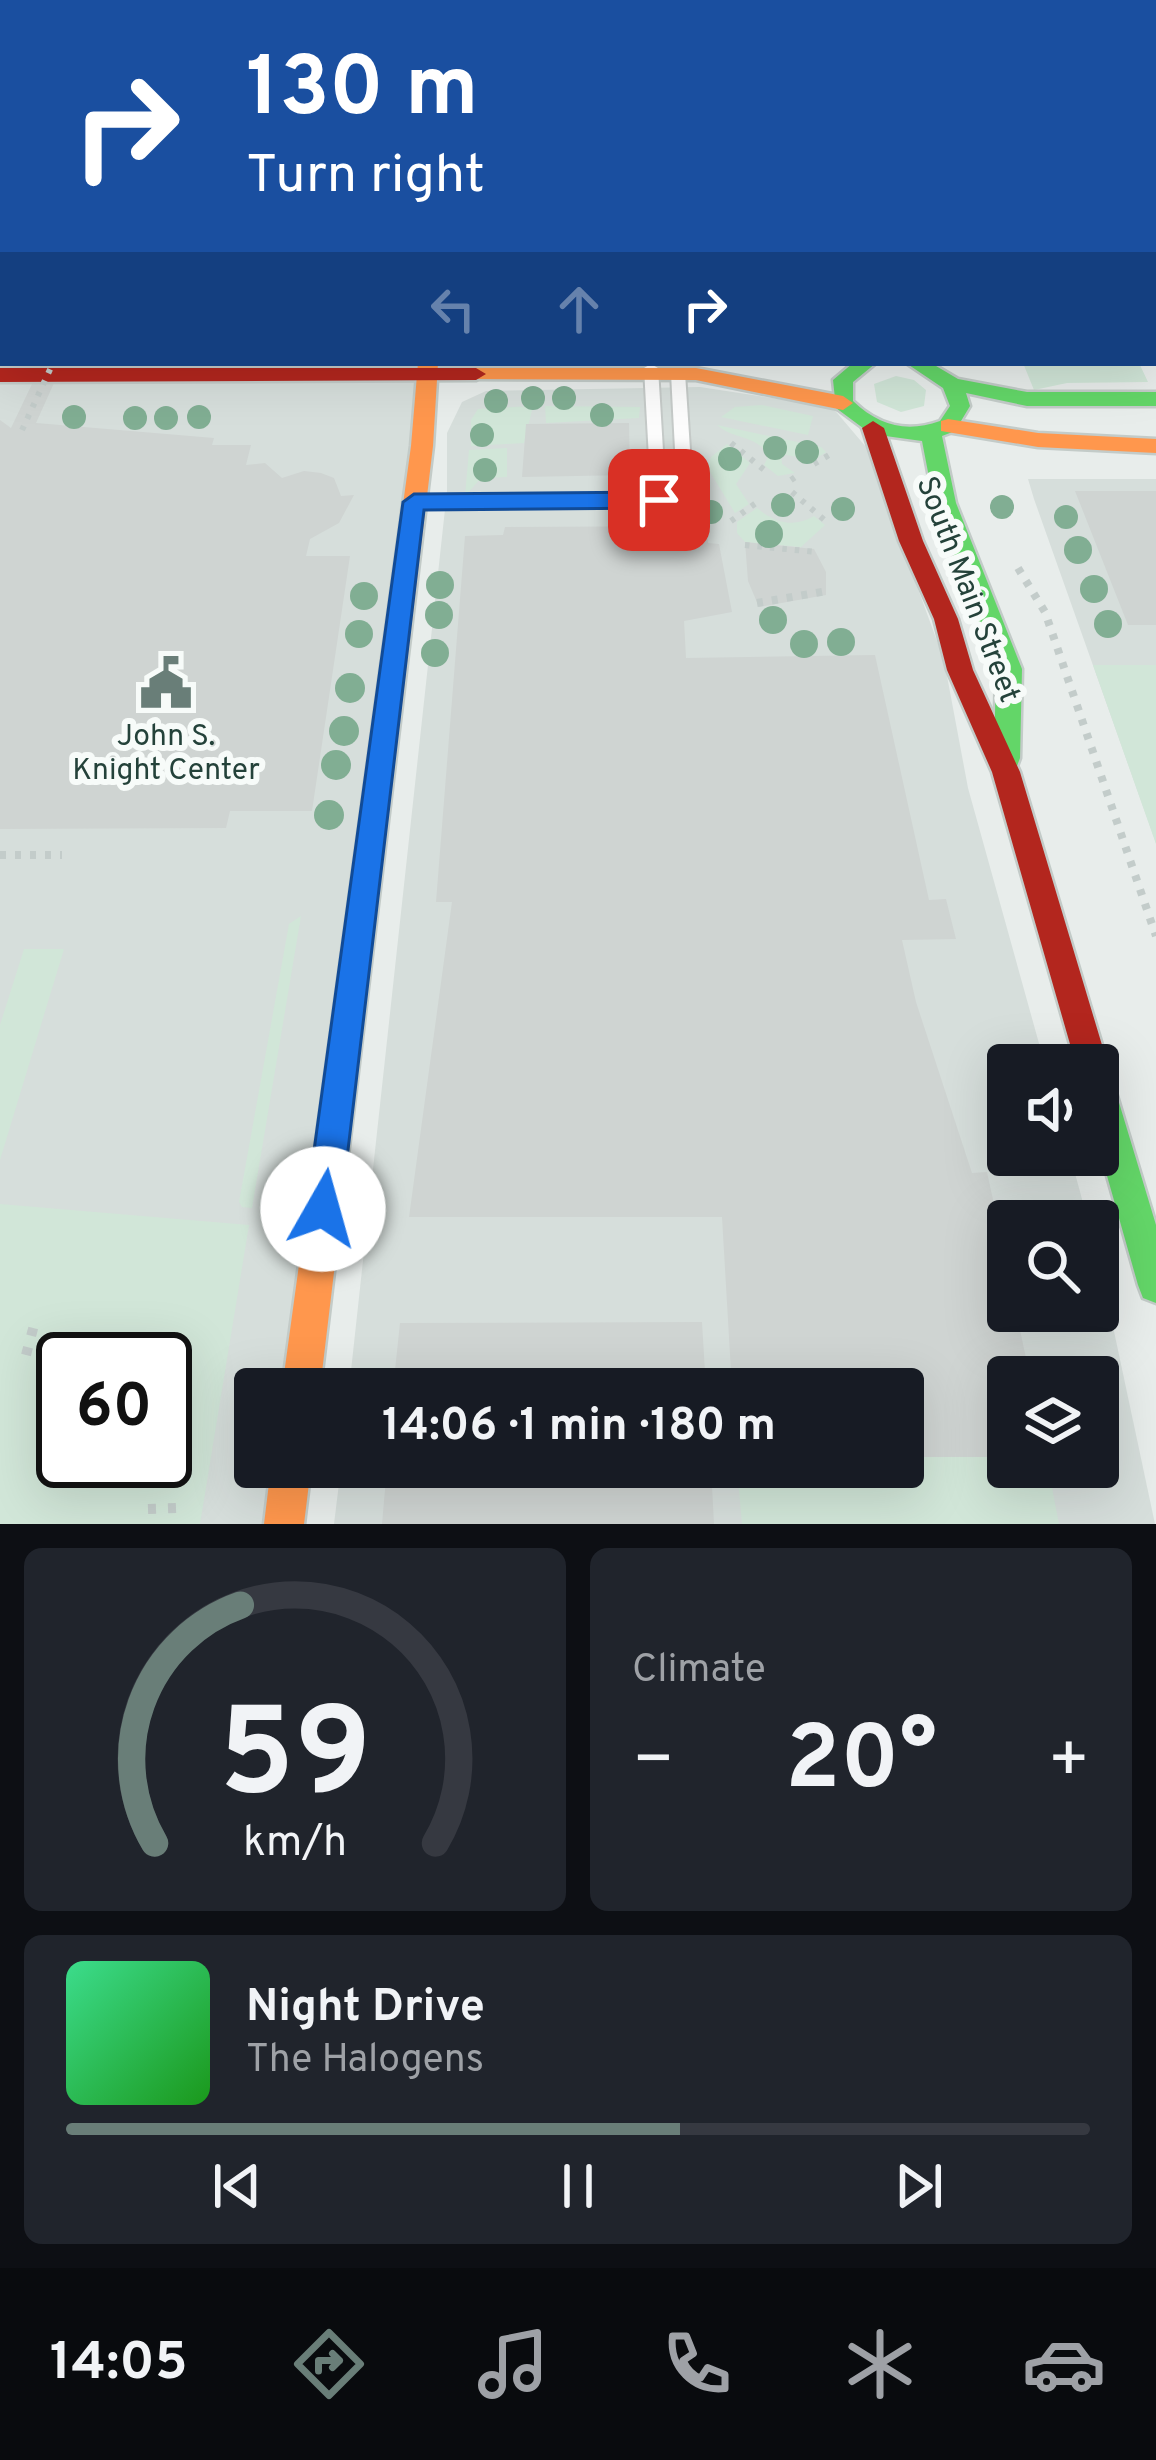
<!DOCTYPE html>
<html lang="en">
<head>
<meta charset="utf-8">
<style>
	:root { --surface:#171b24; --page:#20242c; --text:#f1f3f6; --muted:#9ea1a6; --line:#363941; --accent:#697e78 }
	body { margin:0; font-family:Overpass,sans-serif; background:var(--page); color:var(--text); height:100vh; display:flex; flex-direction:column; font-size:45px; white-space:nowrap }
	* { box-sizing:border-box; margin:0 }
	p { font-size:39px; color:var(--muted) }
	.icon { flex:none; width:66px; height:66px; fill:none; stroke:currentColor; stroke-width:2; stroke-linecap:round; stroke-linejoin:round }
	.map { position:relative; height:1524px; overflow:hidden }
	.sheet { display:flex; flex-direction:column; gap:24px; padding:24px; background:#0d0f14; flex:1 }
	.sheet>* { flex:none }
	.top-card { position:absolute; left:0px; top:0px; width:1158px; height:366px; box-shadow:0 12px 48px #0002; background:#1a4fa0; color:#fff; overflow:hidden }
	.controls { position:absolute; left:987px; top:1044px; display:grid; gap:24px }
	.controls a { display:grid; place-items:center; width:132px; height:132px; border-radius:12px; background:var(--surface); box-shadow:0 12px 48px #0002; font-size:60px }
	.speed { position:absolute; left:36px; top:1332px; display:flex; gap:24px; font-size:60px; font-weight:700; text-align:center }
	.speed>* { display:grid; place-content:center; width:156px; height:156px; border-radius:50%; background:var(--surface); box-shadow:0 12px 48px #0002; line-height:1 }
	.speed .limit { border:6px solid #111; border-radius:18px; background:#fff; color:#111 }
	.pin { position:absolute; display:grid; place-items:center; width:102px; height:102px; color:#fff; margin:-51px; border-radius:24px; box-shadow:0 6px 18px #0006 }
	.me { position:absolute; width:132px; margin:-66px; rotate:7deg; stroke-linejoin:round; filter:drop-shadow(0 0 9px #0008) }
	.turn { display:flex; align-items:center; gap:42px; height:252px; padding:0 48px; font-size:54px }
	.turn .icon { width:156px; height:156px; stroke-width:2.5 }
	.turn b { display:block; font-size:84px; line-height:102px }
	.lanes { display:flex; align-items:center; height:114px; padding:0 48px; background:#0003; justify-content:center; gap:60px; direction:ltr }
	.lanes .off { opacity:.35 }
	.big { font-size:90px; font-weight:700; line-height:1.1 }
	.sheet .widget { flex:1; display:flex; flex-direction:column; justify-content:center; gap:18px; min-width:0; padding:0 42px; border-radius:18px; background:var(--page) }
	.sheet .dial { align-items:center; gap:0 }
	.dial svg { height:312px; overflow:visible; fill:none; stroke:var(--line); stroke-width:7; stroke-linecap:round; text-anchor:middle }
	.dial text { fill:var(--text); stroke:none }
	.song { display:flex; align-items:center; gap:36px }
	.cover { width:144px; height:144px; border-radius:18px; background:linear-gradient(135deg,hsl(150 70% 55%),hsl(120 70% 35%)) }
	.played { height:12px; border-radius:6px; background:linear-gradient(90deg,var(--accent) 60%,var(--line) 60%) }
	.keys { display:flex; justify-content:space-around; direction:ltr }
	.heat { display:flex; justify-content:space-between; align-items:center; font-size:66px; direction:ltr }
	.sheet .tiles { flex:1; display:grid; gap:24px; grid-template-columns:1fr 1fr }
	.widget:last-child { grid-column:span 2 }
	.trip { position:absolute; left:234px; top:1368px; width:690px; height:120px; border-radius:12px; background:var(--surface); box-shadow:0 12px 48px #0002; font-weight:700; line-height:120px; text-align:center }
	.dock { display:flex; height:192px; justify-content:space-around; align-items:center; background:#090b0e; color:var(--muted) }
	.dock .icon { width:84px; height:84px }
	.dock .on { color:var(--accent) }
	.dock b { font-size:54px; color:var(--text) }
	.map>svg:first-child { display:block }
	.built { fill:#d6dedb; fill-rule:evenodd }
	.green { fill:#d1e6d8; fill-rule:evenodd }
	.building { fill:#cfd4d2 }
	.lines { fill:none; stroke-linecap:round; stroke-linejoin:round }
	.lane-casing { stroke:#c5cac8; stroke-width:4 }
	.street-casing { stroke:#c5cac8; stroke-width:5 }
	.fast-casing { stroke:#c3cbc8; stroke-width:5 }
	.slow-casing { stroke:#c3cbc8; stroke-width:5 }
	.jam-casing { stroke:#c3cbc8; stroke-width:5 }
	.path-far2 { stroke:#c3ccca; stroke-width:6; stroke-dasharray:4.5 8; stroke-linecap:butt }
	.path-far1 { stroke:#c3ccca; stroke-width:8; stroke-dasharray:6 9; stroke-linecap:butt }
	.path { stroke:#c3ccca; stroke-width:10; stroke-dasharray:8 12; stroke-linecap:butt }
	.lane { fill:#fcfcfc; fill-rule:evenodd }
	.street { fill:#fcfcfc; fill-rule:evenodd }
	.fast { fill:#63d668; fill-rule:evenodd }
	.slow { fill:#ff974d; fill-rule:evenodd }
	.jam { fill:#b3261e; fill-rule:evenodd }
	.path-bridge { stroke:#c3ccca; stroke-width:6; stroke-dasharray:4.5 8; stroke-linecap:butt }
	.tree { fill:#81ae93 }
	.route { fill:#1a73e8; stroke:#114b97; stroke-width:3 }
	.labels { text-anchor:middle; stroke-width:12; stroke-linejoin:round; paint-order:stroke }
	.street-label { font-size:30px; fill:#24423a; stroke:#f7fbf9 }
	.poi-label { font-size:30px; fill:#24423a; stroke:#f7fbf9 }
</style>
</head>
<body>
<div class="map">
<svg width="1156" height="1524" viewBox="0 0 1156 1524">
	<rect width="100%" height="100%" fill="#e8edeb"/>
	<!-- built -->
	<path class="built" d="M426,372L301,1389H255V1467L284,1524H0V375ZM63,1359H165V1461H63Z
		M700,387L832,407L866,447L944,660L968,788L1045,1065H1008V1155H1070L1088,1221H1008V1311H1098V1256L1155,1524H334L341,1467H903V1389H349L447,491V433L462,402L486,391ZM1008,1377H1098V1467H1008Z
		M1028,479H1156V843L1034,499Z"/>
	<!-- green -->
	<path class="green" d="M1023,363H1139L1148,382L1067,383L1034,390Z
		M896,376L914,380L926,390L924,406L901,412L877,402L874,384Z
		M762,405L813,416L808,435L721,417L735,407Z
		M533,406L524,443L471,446V420L478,409Z
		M545,406L640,407L639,418L546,423Z
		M717,425L821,447L826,452L814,460L781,454L782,464L795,473L778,476L764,465L769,455C754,434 734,440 717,425Z
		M727,444L750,463L736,484L749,504L735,513L707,467L711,457Z
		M507,448V477L481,478L465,496L469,450Z
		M757,508C775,523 794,528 814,516L825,525L801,547L745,542L737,533V522Z
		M1093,665H1156V844Z
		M301,916L252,1208L242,1207L239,1202L289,924Z
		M24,949H64L0,1160V1025Z
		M0,1204L249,1225L200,1524H0ZM63,1359H165V1461H63Z
		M903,1457H1008V1467H1048L1059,1524H742L737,1467H903Z"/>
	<!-- building -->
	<path class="building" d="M42,363H63L36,423L214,438L212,445H251L246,465L265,463L282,478L304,471L321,473L334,478L341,496L354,495L339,523L310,539L306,556H350L312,811H230L226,828L0,829V420L11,428Z
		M629,423L630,475L522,477L526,424Z
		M1075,491H1156V625H1128Z
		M706,526L708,543L719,544L732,612L684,621L686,658L875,655L929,900L946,899L956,939L902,940L916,1002L972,1173L987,1172L1008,1269V1311H1016L1030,1377H1008V1457H903V1389H732L722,1217H409L452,902H436L465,536L503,535L505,527Z
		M745,542L814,549L826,572V595L759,607L748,581Z
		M702,1322L706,1389H393L400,1323Z
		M387,1467H711L714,1524H382Z"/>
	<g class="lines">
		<!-- lane casing -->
		<g class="lane-casing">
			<path id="lane" d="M682,0H692L691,3H681Z
				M714,0H724L723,3H713Z
				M651,364L658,368L666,500L664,504L412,506V498L417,497L651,495L644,368Z
				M678,369L685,373L695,526L687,532L679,526L671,373Z"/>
		</g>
		<!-- street casing -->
		<g class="street-casing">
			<path id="street" d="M0,14H3V26H0Z"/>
		</g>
		<!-- fast casing -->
		<g class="fast-casing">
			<path id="fast" d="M159,0H174L157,3Z
				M1155,27H1156V35H1155Z
				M3,284V300L0,301V285Z
				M853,363H876L853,382V401C879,426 907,433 940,421L950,406L943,388L906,363H931L958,379L1027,392H1156V406H1027L966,393L970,406L955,431L942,436L956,503L1022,669L1020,758L1017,766H997L994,758L996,669L934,503L922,441L871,434L836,408L833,380Z
				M1098,1070L1110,1074L1114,1086L1156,1225V1303L1143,1298L1138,1285L1098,1144Z"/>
		</g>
		<!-- slow casing -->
		<g class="slow-casing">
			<path id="slow" d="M892,0H906V3H892Z
				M418,363H438L433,446L320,1389H282L411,446Z
				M476,368H696L843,396L853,403L843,410L696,380L469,379V369Z
				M948,419L1038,433L1156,439V453L1038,447L941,431V421Z
				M271,1467H311L304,1524H264Z"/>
		</g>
		<!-- jam casing -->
		<g class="jam-casing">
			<path id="jam" d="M549,0H563L547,3Z
				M0,368H476L486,374L476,380L0,382Z
				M873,421L884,428L923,541L958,619L973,670L1020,772L1108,1065L1098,1079V1065H1076L992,772L947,670L934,619L899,541L862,428Z"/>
		</g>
		<!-- path-far2 -->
		<path class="path-far2" d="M731,443L768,473
			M814,464L829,455
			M791,480L801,473
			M792,492L828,523
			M731,521L756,503
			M745,545L816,552"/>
		<!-- path-far1 -->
		<path class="path-far1" d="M1018,568L1045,612L1156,936
			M757,603L827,591
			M0,855H62"/>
		<!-- path -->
		<path class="path" d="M26,1355L34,1325
			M148,1509L176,1508"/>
		<!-- lane -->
		<use href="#lane" class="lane"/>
		<!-- street -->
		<use href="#street" class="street"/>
		<!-- fast -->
		<use href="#fast" class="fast"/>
		<!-- slow -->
		<use href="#slow" class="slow"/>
		<!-- jam -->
		<use href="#jam" class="jam"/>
		<!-- path-bridge -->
		<path class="path-bridge" d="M22,430L53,363"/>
	</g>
	<!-- trees -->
	<g class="tree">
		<circle cx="533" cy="398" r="12"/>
		<circle cx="564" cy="398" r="12"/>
		<circle cx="496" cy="401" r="12"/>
		<circle cx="602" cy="415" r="12"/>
		<circle cx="74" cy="417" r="12"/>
		<circle cx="199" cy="417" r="12"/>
		<circle cx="135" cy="418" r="12"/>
		<circle cx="166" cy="418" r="12"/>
		<circle cx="482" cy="435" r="12"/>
		<circle cx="775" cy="448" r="12"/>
		<circle cx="807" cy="452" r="12"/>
		<circle cx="730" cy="459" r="12"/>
		<circle cx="485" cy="470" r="12"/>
		<circle cx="783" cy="505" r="12"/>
		<circle cx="1002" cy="507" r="12"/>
		<circle cx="843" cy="509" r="12"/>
		<circle cx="711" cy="512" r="12"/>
		<circle cx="1066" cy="517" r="12"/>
		<circle cx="769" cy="534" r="14"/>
		<circle cx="1078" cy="550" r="14"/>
		<circle cx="440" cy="585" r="14"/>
		<circle cx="1094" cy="589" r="14"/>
		<circle cx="364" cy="596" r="14"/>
		<circle cx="439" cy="615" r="14"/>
		<circle cx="773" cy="620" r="14"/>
		<circle cx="1108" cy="624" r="14"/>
		<circle cx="359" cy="634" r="14"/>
		<circle cx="841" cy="642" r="14"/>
		<circle cx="804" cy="644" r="14"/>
		<circle cx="435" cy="653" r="14"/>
		<circle cx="350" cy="688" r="15"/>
		<circle cx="344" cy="731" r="15"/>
		<circle cx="336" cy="765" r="15"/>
		<circle cx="329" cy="815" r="15"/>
	</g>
	<!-- route -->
	<path class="route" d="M659,492L670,500L659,508L424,510L341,1209L336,1221L323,1227L311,1221L306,1209L403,502L414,494Z"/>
	<!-- icons -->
	<defs>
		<g id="civic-bare" transform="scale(4.14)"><path d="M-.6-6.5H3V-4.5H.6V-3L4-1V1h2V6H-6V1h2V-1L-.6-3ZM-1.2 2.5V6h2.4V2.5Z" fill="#697e78" stroke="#f7fbf9" stroke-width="2.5" paint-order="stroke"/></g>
	</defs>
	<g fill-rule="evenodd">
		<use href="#civic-bare" x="166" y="683"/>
	</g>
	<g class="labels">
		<!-- street labels -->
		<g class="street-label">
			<text transform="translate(969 589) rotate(69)" y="10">South Main Street</text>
		</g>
		<!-- poi labels -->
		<g class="poi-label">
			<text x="166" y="745">John S.<tspan x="166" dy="34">Knight Center</tspan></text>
		</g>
	</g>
</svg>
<div class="controls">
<a><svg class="icon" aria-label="sound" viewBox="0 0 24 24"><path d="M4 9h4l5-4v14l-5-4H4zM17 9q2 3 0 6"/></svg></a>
<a><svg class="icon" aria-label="search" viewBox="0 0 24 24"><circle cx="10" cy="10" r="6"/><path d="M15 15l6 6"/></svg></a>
<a><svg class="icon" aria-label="layers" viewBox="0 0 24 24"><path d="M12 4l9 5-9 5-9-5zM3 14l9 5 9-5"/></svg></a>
</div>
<div class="speed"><div class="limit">60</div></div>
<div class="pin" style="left:659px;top:500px;background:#d93025"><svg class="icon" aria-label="arrive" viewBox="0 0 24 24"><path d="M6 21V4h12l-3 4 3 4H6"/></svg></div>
<svg class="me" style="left:323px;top:1209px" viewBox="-20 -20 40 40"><circle r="19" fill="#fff"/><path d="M0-13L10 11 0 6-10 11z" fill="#1a73e8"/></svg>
<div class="trip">14:06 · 1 min · 180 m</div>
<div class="top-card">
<div class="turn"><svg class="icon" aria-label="right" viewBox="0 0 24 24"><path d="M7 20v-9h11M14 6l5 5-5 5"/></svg><div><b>130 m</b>Turn right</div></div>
<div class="lanes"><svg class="icon off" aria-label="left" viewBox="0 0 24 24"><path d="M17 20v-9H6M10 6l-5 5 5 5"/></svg><svg class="icon off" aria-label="ahead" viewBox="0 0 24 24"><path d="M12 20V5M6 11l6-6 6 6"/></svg><svg class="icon" aria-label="right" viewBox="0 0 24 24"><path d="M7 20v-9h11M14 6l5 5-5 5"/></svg></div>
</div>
</div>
<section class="sheet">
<div class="tiles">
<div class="widget dial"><svg viewBox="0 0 100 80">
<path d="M14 69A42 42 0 1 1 86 69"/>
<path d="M14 69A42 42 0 0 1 36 8" stroke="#697e78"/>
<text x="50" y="56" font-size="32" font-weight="700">59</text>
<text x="50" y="72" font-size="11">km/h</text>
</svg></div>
<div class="widget"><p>Climate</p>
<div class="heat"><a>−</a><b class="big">20°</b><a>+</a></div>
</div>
<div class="widget">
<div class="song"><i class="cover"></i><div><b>Night Drive</b><p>The Halogens</p></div></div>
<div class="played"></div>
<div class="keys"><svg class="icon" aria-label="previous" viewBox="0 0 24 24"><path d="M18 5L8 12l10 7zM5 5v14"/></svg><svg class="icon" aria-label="pause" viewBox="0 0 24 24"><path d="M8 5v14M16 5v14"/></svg><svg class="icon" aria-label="next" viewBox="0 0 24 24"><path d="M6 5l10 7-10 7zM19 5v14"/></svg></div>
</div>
</div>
</section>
<nav class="dock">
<b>14:05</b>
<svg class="icon on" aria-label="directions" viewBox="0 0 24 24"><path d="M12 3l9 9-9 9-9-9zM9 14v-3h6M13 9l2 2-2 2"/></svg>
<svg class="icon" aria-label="music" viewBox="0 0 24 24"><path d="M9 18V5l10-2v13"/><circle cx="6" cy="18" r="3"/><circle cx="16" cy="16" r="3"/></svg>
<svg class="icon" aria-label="phone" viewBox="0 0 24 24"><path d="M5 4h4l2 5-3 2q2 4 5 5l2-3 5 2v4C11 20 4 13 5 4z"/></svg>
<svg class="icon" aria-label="climate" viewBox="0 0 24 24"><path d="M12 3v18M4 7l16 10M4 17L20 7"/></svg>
<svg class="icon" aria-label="car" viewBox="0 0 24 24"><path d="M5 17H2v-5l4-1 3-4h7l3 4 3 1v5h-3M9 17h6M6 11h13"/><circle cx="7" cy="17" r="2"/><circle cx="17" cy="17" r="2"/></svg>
</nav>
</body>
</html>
